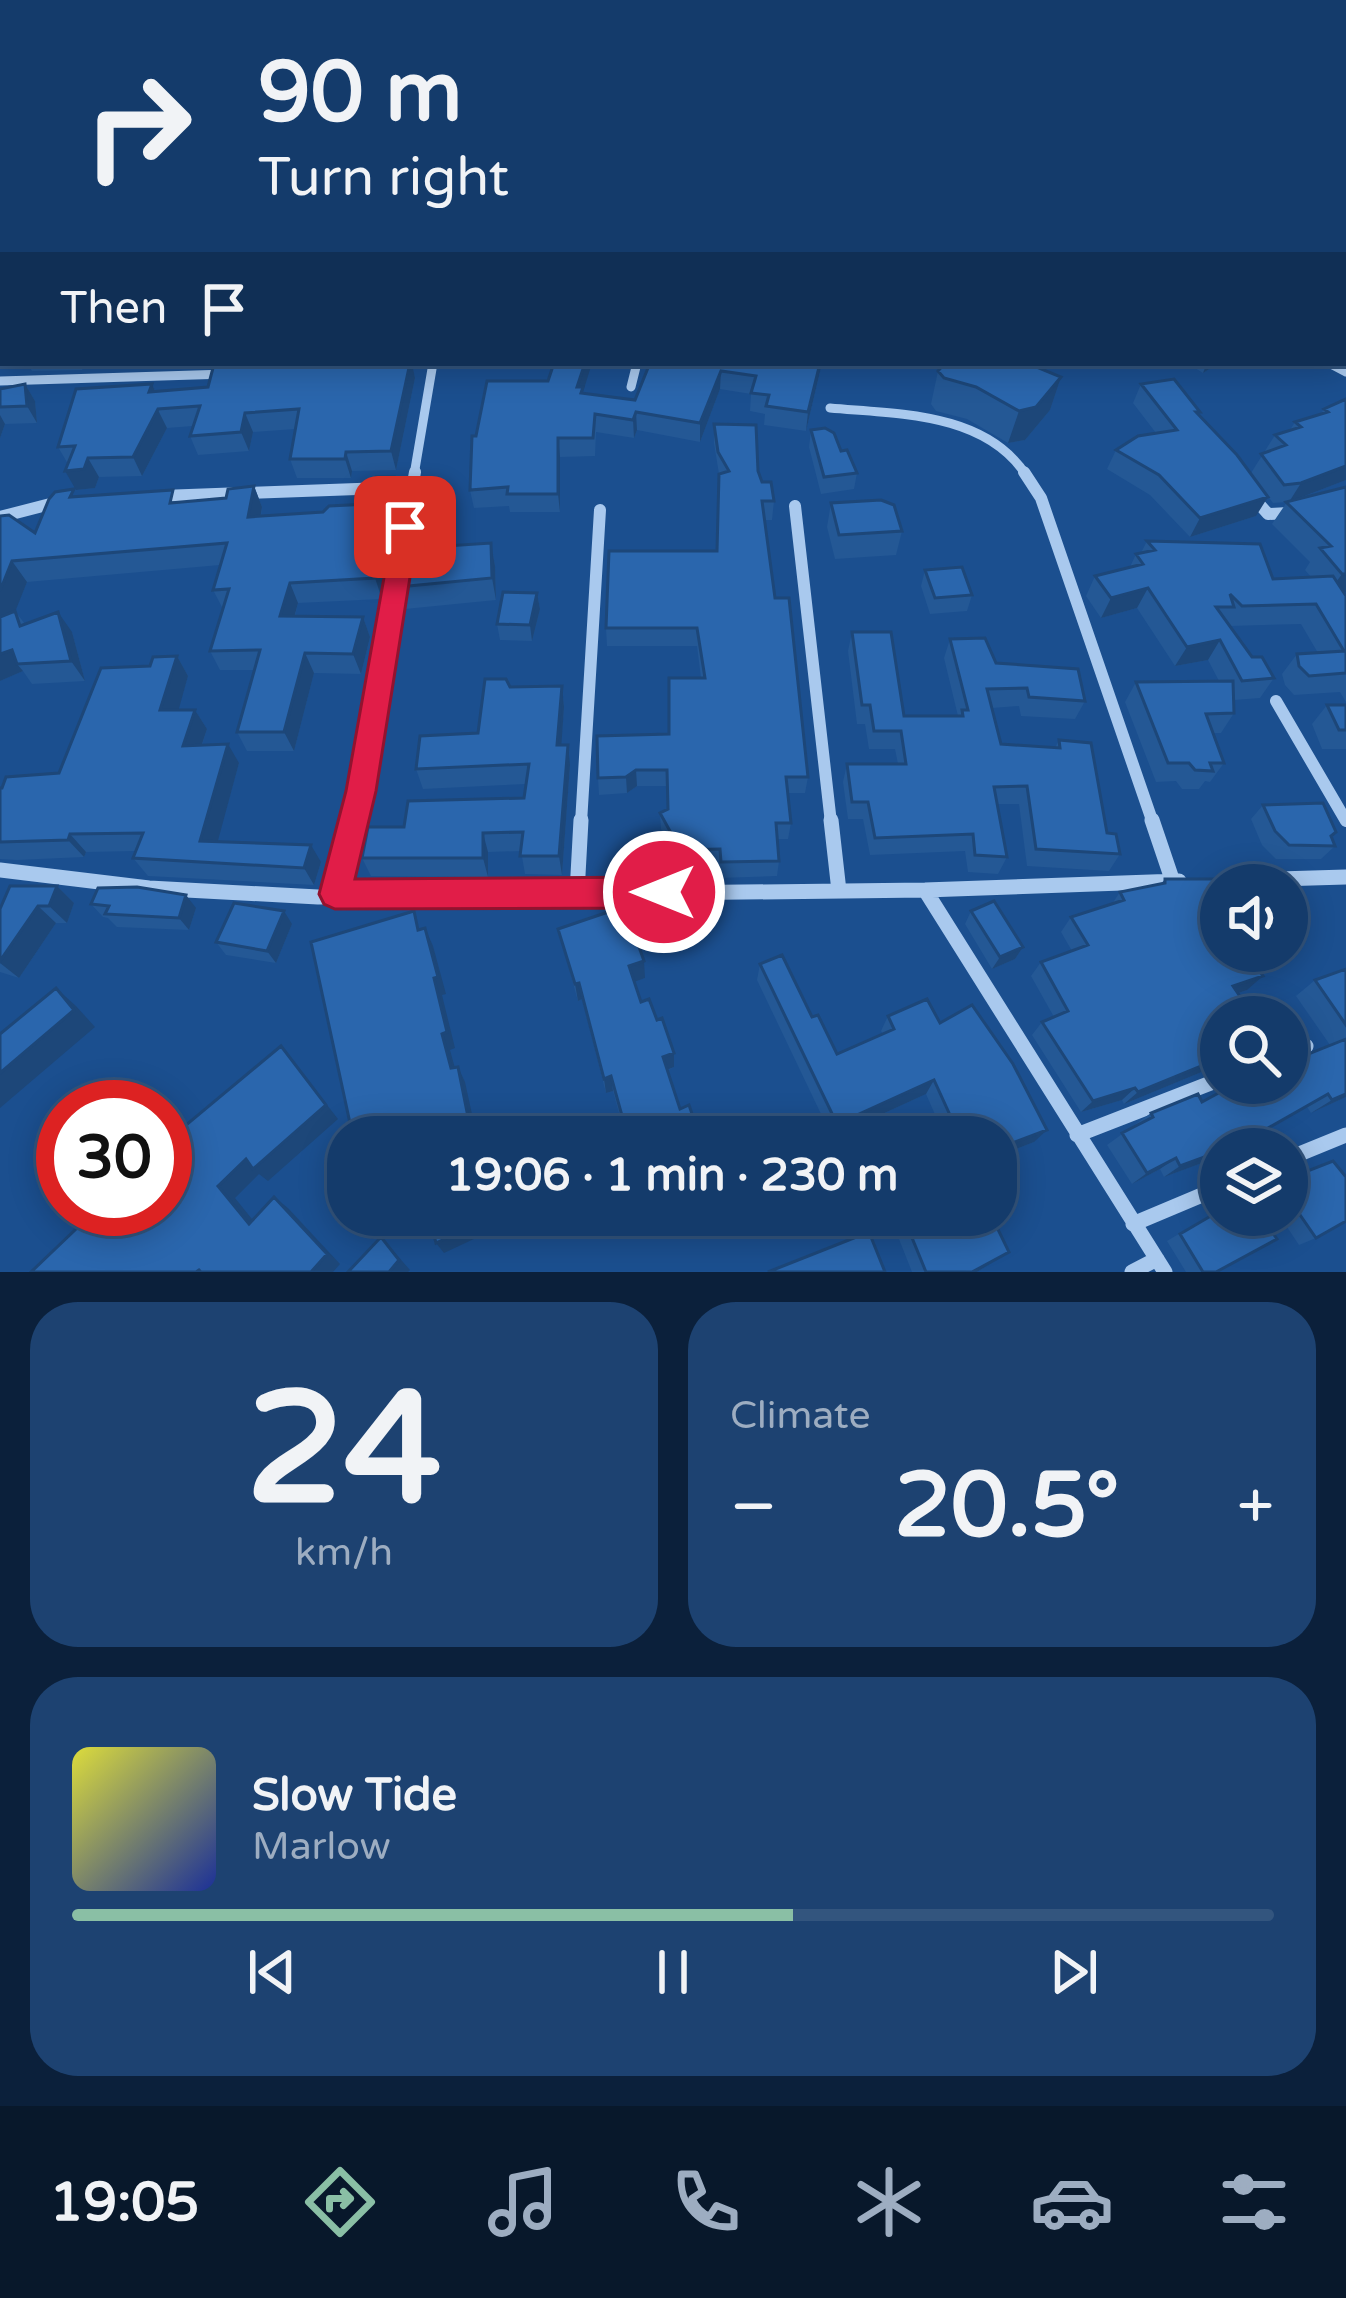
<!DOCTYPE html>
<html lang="en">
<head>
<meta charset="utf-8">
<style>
	:root { --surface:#143b6b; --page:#1d4271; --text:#f1f3f6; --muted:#9dadc1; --line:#33557e; --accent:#8abfa5 }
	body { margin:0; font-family:"Varela Round",sans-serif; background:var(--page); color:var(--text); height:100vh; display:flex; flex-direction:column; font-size:45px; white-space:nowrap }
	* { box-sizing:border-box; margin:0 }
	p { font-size:39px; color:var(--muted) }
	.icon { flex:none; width:66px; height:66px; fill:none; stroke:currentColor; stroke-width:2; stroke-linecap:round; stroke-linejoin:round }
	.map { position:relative; height:1272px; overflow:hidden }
	.drawer { display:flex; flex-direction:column; gap:30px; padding:30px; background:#0b203b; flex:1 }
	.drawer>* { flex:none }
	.hud { position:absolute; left:0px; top:0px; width:1347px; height:366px; box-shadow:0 6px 30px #0003,0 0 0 3px var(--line); background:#143b6b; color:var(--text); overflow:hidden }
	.controls { position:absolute; left:1200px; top:864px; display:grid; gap:24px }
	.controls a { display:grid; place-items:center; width:108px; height:108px; border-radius:50%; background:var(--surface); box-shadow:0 6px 30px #0003,0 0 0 3px var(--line); font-size:60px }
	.speed { position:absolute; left:36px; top:1080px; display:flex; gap:24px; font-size:60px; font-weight:700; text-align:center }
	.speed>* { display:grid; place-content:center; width:156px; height:156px; border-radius:50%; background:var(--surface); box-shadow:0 6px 30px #0003,0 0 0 3px var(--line); line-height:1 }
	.speed .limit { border:18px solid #d22; background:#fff; color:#111 }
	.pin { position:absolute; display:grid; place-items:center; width:102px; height:102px; color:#fff; margin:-51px; border-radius:24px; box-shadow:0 6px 18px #0006 }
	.me { position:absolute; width:132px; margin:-66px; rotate:270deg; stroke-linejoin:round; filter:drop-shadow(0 0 9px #0008) }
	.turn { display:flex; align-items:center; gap:42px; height:252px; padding:0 60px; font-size:54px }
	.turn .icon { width:156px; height:156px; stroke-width:2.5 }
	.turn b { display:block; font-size:84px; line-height:102px }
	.then { display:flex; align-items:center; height:114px; padding:0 60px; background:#0003; gap:24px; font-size:45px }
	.big { font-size:90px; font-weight:700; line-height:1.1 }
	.drawer .card { flex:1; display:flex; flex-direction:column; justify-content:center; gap:18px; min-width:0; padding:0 42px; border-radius:48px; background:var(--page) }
	.drawer .dial { align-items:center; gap:0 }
	.dial b { font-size:156px; line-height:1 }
	.song { display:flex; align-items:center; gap:36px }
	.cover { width:144px; height:144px; border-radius:18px; background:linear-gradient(135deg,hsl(60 70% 55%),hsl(230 70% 35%)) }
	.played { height:12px; border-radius:6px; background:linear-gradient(90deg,var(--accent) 60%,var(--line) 60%) }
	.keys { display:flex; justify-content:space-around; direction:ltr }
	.heat { display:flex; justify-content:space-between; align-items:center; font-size:66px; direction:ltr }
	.drawer .tiles { flex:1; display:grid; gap:30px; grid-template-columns:1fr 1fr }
	.card:last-child { grid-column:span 2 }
	.trip { position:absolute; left:327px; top:1116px; width:690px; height:120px; border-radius:48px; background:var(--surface); box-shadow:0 6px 30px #0003,0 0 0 3px var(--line); font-weight:700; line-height:120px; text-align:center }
	.tabs { display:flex; height:192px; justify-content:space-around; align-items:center; background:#08182b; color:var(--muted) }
	.tabs .icon { width:84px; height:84px }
	.tabs .on { color:var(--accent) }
	.tabs b { font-size:54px; color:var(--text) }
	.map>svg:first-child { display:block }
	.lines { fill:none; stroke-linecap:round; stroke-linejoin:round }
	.street-far3 { stroke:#a9c9ee; stroke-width:8 }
	.street-far2 { stroke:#a9c9ee; stroke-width:9 }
	.street-far1 { stroke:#a9c9ee; stroke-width:12 }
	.street { stroke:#a9c9ee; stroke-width:15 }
	.wall { fill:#245895 }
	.shaded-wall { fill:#1d4779 }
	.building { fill:#2a66ad; stroke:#1d4779; stroke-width:3 }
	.route { fill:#e11d48; stroke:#92132f; stroke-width:3 }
</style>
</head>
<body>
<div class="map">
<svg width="1346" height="1272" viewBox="0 0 1346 1272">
	<rect width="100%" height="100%" fill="#1b4f8f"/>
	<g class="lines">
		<!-- street-far3 -->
		<path class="street-far3" d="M347,3L352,0"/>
		<!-- street-far2 -->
		<path class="street-far2" d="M1329,363L1346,372
			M0,381L227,374
			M631,387L637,363
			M830,408C897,414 985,412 1026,475
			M414,475L433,363"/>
		<!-- street-far1 -->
		<path class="street-far1" d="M1024,472L1041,498L1153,823
			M162,496L412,487
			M1252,496L1268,514L1289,513
			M795,506L831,823
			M0,517L58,502
			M1276,701L1346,821
			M353,823L415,472
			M581,823L600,510"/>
		<!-- street -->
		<path class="street" d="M831,820L839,891
			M1152,820L1173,882
			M0,870L149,888L318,897L925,890L1179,881
			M1241,880L1346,877
			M925,890L1165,1272
			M577,893L581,820
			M335,894L354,820
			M1287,1053L1306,1046
			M1077,1135L1221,1079
			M1287,1159L1346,1135
			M1133,1224L1221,1187
			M1132,1272L1157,1259"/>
	</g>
	<!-- wall -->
	<path class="wall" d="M369,0H834V3H370Z
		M27,363H86L82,370L32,371Z
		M128,363H412L415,378L396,470L352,471L351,478H297L290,459L295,429L253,432L249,451L198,455L190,436L193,426L167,428L142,476L99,477L95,488L76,490L68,464L58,447L152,384L155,391L208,387L214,366L130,368Z
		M650,363H822L806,431L764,425L765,414L750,411L751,394L720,389L700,442L637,430L634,438L596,432L595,456L560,457V512H510L509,506L474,508L470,490L476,436L548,381L583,392V394L635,400Z
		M1187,363H1219L1203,373Z
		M938,371L1061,377L1050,410L1025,440L1008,443L967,419L936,411L931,404Z
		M25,384L35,401L37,423L5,424L0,438V389Z
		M1141,384L1199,415L1256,516L1190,537L1150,495L1107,469L1116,450L1156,433L1133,403Z
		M1346,399V480L1292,501L1346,487V592H1344L1346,596V702L1340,692L1294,695L1285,685L1282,674L1297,654L1318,653L1301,624L1230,626L1252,657L1274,678L1260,698L1234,700V713L1221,733H1213L1224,763L1210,782L1205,781L1199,789H1182L1176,781L1156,782L1125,702L1136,682L1219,681L1208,660L1175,666L1137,608L1101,618L1086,596L1095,576L1130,567L1136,554L1141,553L1147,541L1273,579L1311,577L1305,570L1310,562L1272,524L1287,502L1273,503L1251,473L1275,435L1290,430L1295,422L1320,415L1324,409Z
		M714,424L758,471L762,482L774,501L772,520H765L775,598L808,777L805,793H787L791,823L788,839H778L779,861L777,876L720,878L719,865L672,866L671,849L661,829L660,813L668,810L667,786H637L627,793L599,795L598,778L669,734L701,678L697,646H607L606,628L716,551L719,474L714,443Z
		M811,430L841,451L857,473L854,489L821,494L809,447Z
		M394,477L400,498L382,599L298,603L295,616L363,617L370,637L361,674L314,673L294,751H247L237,732L254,670H220L210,651L223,609L213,590L220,565L27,582L15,611L25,624L72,632L85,681L32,684L23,671L0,681V516L35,533L78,497L179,502L226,498L254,486L262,507L261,516L323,512L369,504Z
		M437,502L442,525L432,547L491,543L495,566L496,600L405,609L398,587Z
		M831,503L902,531L896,555L835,559L827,527Z
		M925,570L972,595L967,611L930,614L921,586Z
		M537,593L540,609L532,641L500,640L497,624Z
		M852,632L904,716H958L944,658L950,639L996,663L1085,701L1075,719L1021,716L1019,706L992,708L1001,744L1055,748L1059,740L1120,854L1109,871L1027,866L1019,804H997L1007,857L998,874L968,872L965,851L870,855L863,819H848L843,782L847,764H898L895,749H869L865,724H857L848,651Z
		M177,656L188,676L178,710H195L207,729L202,745L239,763L217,842L321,862L314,885L148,876L133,858L136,851L86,852L84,857L17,860L0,859V788L59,773L150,666Z
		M562,686L564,707L561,745L570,765L562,875L525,874L521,851L488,852V877L371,876L362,858L404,827L524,798L526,784L423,789L416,769L478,733L510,687Z
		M1327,705H1346V749H1322L1312,724Z
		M1263,805L1331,837L1335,846L1321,859H1276L1262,845L1251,819Z
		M1165,879L1221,885V913H1219L1247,990L1238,993L1221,1017V1064L1124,1104L1122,1100L1081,1112L1032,1035L1042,1022L1054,1017L1031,976L1041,962L1072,951L1061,932L1071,917L1112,904L1120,892L1161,884Z
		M57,886L74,903L67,923H56L19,978L0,972V909Z
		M91,904L196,908L189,930L117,927L108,918L103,917Z
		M971,911L1023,947L1015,959L992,969L965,924Z
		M292,924L276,963L226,955L216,942Z
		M558,929L645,978L634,981L641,1002L674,1067L668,1070L680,1109L624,1131L613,1091L606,1093L582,999L578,1001Z
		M760,964L812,1017L837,1054L883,1034L881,1031L888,1016L940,1023L1034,1142L996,1157V1137H945L926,1094L832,1137L757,980Z
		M1346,969V1097L1311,1113L1307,1107L1233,1149H1221V1156L1164,1177L1160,1169L1132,1184L1107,1145L1151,1113L1202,1102L1291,1061L1330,1045L1296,996L1315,980Z
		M1287,1179L1316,1238L1299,1245L1279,1215H1287Z
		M1221,1209L1216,1272H1186L1167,1241Z
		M906,1223L1009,1252L977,1272H912L897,1234Z"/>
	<!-- shaded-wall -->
	<path class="shaded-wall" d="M410,363H412L415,378L396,470L391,451Z
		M585,363H592L583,392L584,406L577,387Z
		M820,363H822L806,431L808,412Z
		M1207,363H1219L1203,373Z
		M721,371L720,389L700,442V423Z
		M1061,377L1050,410L1025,440L1008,443L1019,411Z
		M25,384L35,401L37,423L27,406Z
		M152,384L160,403L158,410L167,428L142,476L133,457Z
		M636,412L637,430L634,438L633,420Z
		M245,413L253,432L249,451L241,432Z
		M0,415L5,424L0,438Z
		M558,438L560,457V512L558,494Z
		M346,452L352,471L351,478L345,459Z
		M88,458L99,477L95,488L76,490L65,471Z
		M1346,466V480L1289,502L1301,483Z
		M394,477L400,498L382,599L375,578Z
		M254,486L262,507L257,537L248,517Z
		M1268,497L1256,516L1190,537L1200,518Z
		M437,502L442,525L420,570L414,548Z
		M491,543L495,566L496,600L492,578Z
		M12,561L27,582L3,642L0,639V591Z
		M1342,574H1346V592L1326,596Z
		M290,583L298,603L289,636L280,616Z
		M1148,588L1137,608L1101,618L1111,598Z
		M537,593L540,609L532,641L530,625Z
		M58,612L72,632L85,681L71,661Z
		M363,617L370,637L361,674L353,654Z
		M1220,640L1208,660L1175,666L1187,647Z
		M12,650L17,664L23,671L0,681V654Z
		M305,653L314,673L294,751L284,732Z
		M177,656L188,676L173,730L160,710Z
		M562,686L564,707L560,765L557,745Z
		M195,710L207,729L195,765L183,746Z
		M228,744L239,763L213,859L200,841Z
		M568,745L570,765L562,875L559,856Z
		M636,770L637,786L627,793L626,777Z
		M483,833L488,852V877L483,858Z
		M70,834L86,852L84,857L68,840Z
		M311,845L321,862L314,885L304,868Z
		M57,886L74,903L67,923L49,906Z
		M186,895L196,908L189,930L179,918Z
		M38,906L56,923L19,978L0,963Z
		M284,911L292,924L276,963L267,951Z
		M425,928L433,946L446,994L442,995L455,1048L450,1050L459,1083L451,1068L442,1034Z
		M1023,947L1015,959L992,969L1000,957Z
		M644,961L645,978L631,983L629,966Z
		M1263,976L1247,990L1218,1000L1233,986Z
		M579,983L582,999L578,1001L575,984Z
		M56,988L76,1006L95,1027L0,1108V1073Z
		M281,1046L338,1119L268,1181L259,1174L235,1198L264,1234L249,1224L218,1186L246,1159Z
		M674,1053V1067L664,1071L663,1057Z
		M1221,1058V1064L1124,1104L1138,1092Z
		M458,1067L465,1082L477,1137H472Z
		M611,1076L613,1091L606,1093L604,1079Z
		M934,1080L926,1094L832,1137L837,1124Z
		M1135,1088L1122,1100L1081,1112L1093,1101Z
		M1346,1094V1097L1311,1113L1332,1100Z
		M408,1126L416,1137H381Z
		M1047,1130L1034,1142L996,1157V1149Z
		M1221,1151V1156L1164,1177L1180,1166Z
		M1176,1158L1160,1169L1132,1184L1147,1173Z
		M274,1197L288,1208L340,1264L333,1272H311Z
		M495,1215H506L508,1223L444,1253L436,1243Z
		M381,1237L410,1270L408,1272H389Z
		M1009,1252L977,1272H972Z"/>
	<!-- building -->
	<path class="building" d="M375,0H771V3H417V0L415,3H384Z
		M804,0H834V3H804Z
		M1014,0H1176L1181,3H1015Z
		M1211,0H1294L1298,3H1213Z
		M1344,128H1346V336H1344Z
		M258,363H410L391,451L346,452L345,459H290L299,409L245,413L241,432L190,436L200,406L158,409L133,457L88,458L84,469L65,471L75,446L58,447L76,389L152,384L149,392L208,387L214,364Z
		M554,363H585L577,387H583L581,393L635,400L650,363H820L808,412L766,406L769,395L751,393L756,376L721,371L700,423L636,412L633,420L595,414L593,438H558V494H507L508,487L470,490L472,436H476L487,381H548Z
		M945,363H1027L1061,377L1036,407L1019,411L976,387L944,378L938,371Z
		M1174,379L1200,412H1196L1237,455L1268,497L1200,518L1159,475L1116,450L1138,436L1177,430L1141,384Z
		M25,384L27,406L0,407V389Z
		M1346,399V466L1301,483L1284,485L1261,454L1286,445L1275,435L1301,427L1295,422L1328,412L1324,409Z
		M714,424L756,425L758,471L762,482H771L774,501H762L775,598H789L808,777H786L791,823H776L779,861L721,862L720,849L672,850L671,833L660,813L668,809L667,770H636L626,777L598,778L597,736L669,734V678H705L697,628H606L609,551H717L719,474L729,471L718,452Z
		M825,428L834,433L841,451L847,450L857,473L824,477L811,430Z
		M376,477H394L375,578L290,583L280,616L363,617L353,654L305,653L284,732H237L260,650L210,651L229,589L213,590L227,543L12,561L0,591V516L9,515L35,533L49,499L55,492L74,489L70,497L173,490L170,503L226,498L228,489L254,486L248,517L323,512L329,506L369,504Z
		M1346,487V574H1342L1320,548L1331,546L1286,502Z
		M881,500L894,505L902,531L839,535L831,503Z
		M437,502L414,548L491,543L492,578L398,587L410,504Z
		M1147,541L1260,544L1273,579L1333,576L1346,596V673L1309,676L1299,666L1297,654L1344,651L1316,604L1242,606L1230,594L1234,607H1216L1252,657H1262L1274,678L1242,681L1220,640L1187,647L1148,588L1111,598L1095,576L1143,564L1136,554L1155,550Z
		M962,567L972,595L935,598L925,570Z
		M503,592L537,593L530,625L497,624Z
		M15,611L20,626L58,612L71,661L17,664L12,650L0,654V617Z
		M852,632H891L904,716H963L962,710H968L950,639L985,638L996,663L1078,669L1085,701L1029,697L1027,688L987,689L1001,744L1060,748L1059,740L1091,743L1107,833L1116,834L1120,854L1036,849L1027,786L994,787L1007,857L975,855L973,834L875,838L868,802H852L847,764H906L901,731H874L870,705H862Z
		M177,656L160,710H195L183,746L228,744L200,841L311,845L304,868L133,858L143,833L70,834L68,840L0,842V788H2L6,777L59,773L101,668L150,666L153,657Z
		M485,679H506L510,687L562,686L557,745H568L559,856H520L523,832L483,833V858H362L368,827H404L408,801L524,798L529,764L416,769L420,736L478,733Z
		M1233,681L1234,713L1206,714L1224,763H1210L1213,771L1195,770L1189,763H1168L1136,682Z
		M1327,705H1346V730H1339Z
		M1323,803L1336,832L1331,836L1335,846L1289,845L1275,831L1263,805Z
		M1165,879H1256L1258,885H1221V896L1207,895L1221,916V951H1245L1263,976L1233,986L1254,1017H1221V1058L1138,1092L1135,1088L1093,1101L1042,1022L1068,1011L1041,962L1088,945L1071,917L1124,900L1120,892L1165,883Z
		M10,886H57L49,906H38L0,961V909Z
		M137,887L186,895L179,918L105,914L109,906L91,904L98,888Z
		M994,901L1023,947L1000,957L971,911Z
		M234,903L284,911L267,951L216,942Z
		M617,909L623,927H632L644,961L629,966L641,1002L649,999L657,1020L662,1018L674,1053L663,1057L680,1109L689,1105L700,1137H622L620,1132L626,1130L611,1076L604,1079L579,983L575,984L558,929Z
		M414,911L418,930L425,928L438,977L434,978L447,1032L442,1034L451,1068L458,1067L472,1137H411L408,1126L381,1137H353L311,942Z
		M782,955L812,1017L818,1015L837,1054L894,1029L888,1016L927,999L940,1023L972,1005L1013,1064L1047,1130L996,1149V1137H960L934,1080L837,1124L760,964Z
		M1346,969V1025L1315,980Z
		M56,988L74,1010L0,1073V1034Z
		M1346,1039V1094L1332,1100L1328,1094L1240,1144L1221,1149V1151L1180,1166L1176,1158L1147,1173L1122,1133L1153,1117L1151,1113L1198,1094L1202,1102L1237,1083H1287V1056L1291,1061Z
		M281,1046L326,1105L253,1169L246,1159L218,1186L249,1224L274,1197L327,1254L311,1272H201L199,1270L196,1272H31L97,1209H165V1145L186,1125Z
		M1333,1161L1346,1177V1221L1316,1238L1287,1196V1179Z
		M1221,1210V1215H1260L1277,1239L1216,1272H1203L1180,1234Z
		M429,1215H495L436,1243Z
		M924,1215H991L1009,1252L972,1272H926L906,1223Z
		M869,1232L885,1272H768Z
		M381,1237L399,1260L389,1272H348Z"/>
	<!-- route -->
	<path class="route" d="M405,518L418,527L376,791L355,879L664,877L676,882L681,892L676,903L664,908L335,909L324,904L319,894L346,791L393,527Z"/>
</svg>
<div class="controls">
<a><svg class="icon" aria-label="sound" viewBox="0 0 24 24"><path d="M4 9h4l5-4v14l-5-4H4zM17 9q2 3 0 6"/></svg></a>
<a><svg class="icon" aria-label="search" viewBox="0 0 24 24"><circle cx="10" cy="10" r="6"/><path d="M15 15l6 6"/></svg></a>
<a><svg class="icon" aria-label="layers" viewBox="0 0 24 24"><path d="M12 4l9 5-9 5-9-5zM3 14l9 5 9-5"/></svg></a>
</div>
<div class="speed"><div class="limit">30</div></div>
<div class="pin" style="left:405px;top:527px;background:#d93025"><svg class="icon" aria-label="arrive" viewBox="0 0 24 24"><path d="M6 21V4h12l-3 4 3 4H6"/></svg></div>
<svg class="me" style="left:664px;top:892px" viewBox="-20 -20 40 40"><circle r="17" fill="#e11d48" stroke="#fff" stroke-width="3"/><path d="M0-11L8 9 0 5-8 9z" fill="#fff"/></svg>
<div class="trip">19:06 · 1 min · 230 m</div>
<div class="hud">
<div class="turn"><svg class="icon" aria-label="right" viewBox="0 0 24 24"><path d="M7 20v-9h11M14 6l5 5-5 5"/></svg><div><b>90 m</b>Turn right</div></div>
<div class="then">Then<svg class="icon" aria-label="arrive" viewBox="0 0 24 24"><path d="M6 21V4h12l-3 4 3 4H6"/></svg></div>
</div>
</div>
<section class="drawer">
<div class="tiles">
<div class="card dial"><b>24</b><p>km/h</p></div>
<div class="card"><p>Climate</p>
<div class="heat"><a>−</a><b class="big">20.5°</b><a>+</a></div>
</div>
<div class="card">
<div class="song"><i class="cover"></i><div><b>Slow Tide</b><p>Marlow</p></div></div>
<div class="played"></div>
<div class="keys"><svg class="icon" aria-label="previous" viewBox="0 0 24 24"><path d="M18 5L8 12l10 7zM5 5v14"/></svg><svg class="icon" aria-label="pause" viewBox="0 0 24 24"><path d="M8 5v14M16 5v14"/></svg><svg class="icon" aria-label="next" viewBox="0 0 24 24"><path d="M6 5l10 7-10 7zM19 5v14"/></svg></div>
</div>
</div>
</section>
<nav class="tabs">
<b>19:05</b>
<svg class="icon on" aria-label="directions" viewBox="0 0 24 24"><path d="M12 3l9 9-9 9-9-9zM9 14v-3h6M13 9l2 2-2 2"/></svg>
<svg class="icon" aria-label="music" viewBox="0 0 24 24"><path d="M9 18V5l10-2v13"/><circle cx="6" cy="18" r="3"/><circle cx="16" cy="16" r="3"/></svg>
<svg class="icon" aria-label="phone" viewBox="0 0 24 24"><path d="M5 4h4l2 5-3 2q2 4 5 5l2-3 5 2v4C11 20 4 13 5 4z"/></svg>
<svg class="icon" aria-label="climate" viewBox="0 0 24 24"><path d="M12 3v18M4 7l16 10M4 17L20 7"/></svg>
<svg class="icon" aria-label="car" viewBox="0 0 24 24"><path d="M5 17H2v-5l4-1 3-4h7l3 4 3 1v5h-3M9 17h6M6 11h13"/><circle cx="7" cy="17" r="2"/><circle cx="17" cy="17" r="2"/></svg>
<svg class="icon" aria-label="filters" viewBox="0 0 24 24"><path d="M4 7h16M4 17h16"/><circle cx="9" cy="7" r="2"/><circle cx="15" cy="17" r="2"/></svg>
</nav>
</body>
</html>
